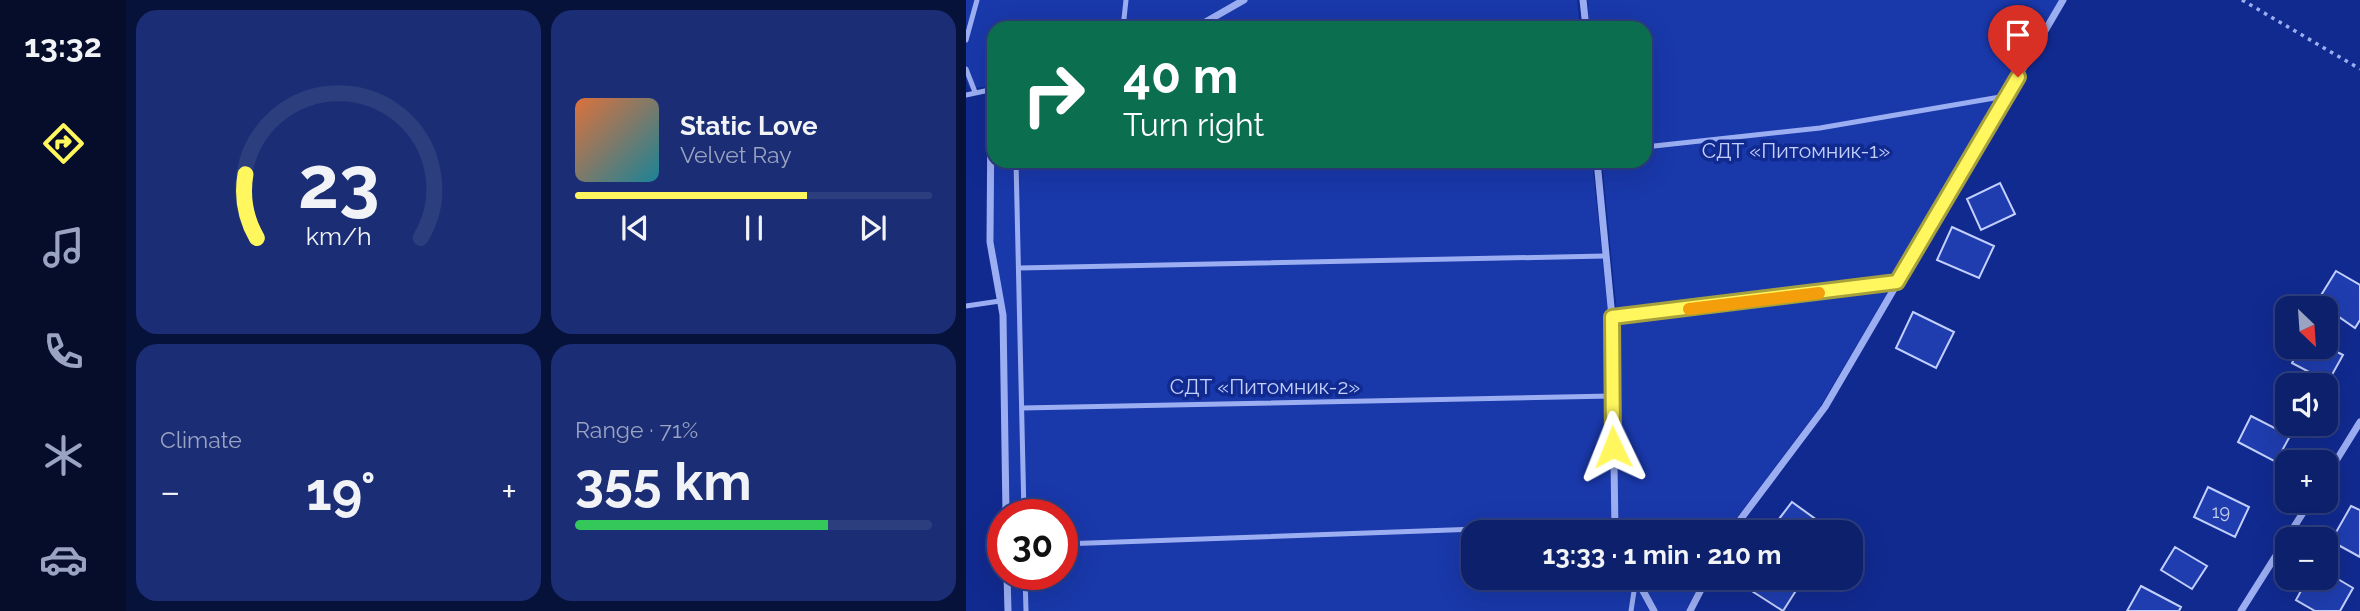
<!DOCTYPE html>
<html lang="en">
<head>
<meta charset="utf-8">
<style>
	:root { --surface:#0d206c; --page:#1b2d74; --text:#f1f3f6; --muted:#9aa3c2; --line:#2d3e7f; --accent:#fff75d }
	body { margin:0; font-family:Raleway,sans-serif; background:var(--page); color:var(--text); height:100vh; display:flex; flex-direction:column; font-size:26px; white-space:nowrap }
	* { box-sizing:border-box; margin:0 }
	p { font-size:23px; color:var(--muted) }
	.icon { flex:none; width:38px; height:38px; fill:none; stroke:currentColor; stroke-width:2; stroke-linecap:round; stroke-linejoin:round }
	.map { position:relative; flex:1; overflow:hidden }
	.sheet { display:flex; flex-direction:column; gap:10px; padding:10px; background:#07123b; width:840px }
	.sheet>* { flex:none }
	.guide { position:absolute; left:21px; top:21px; width:665px; height:147px; border-radius:21px; box-shadow:0 7px 28px #0002,0 0 0 2px var(--line); background:#0b6e4f; color:#fff; overflow:hidden }
	.needle { width:46px; rotate:155deg }
	.buttons { position:absolute; left:1309px; top:296px; display:grid; gap:14px }
	.buttons a { display:grid; place-items:center; width:63px; height:63px; border-radius:14px; background:var(--surface); box-shadow:0 7px 28px #0002,0 0 0 2px var(--line); font-size:35px }
	.speed { position:absolute; left:21px; top:499px; display:flex; gap:14px; font-size:35px; font-weight:700; text-align:center }
	.speed>* { display:grid; place-content:center; width:91px; height:91px; border-radius:50%; background:var(--surface); box-shadow:0 7px 28px #0002,0 0 0 2px var(--line); line-height:1 }
	.speed .limit { border:10px solid #d22; background:#fff; color:#111 }
	.pin { position:absolute; display:grid; place-items:center; width:60px; height:60px; color:#fff; margin:-72px -30px; border-radius:50% 50% 50% 0; rotate:-45deg; box-shadow:0 0 7px #0007 }
	.pin .icon { rotate:45deg }
	.me { position:absolute; width:77px; margin:-38px; rotate:358deg; stroke-linejoin:round; filter:drop-shadow(0 0 5px #0008) }
	.turn { display:flex; align-items:center; gap:24px; height:147px; padding:0 21px; font-size:32px }
	.turn .icon { width:91px; height:91px; stroke-width:2.5 }
	.turn b { display:block; font-size:49px; line-height:60px }
	.big { font-size:52px; font-weight:700; line-height:1.1 }
	.sheet .card { flex:1; display:flex; flex-direction:column; justify-content:center; gap:10px; min-width:0; padding:0 24px; border-radius:21px; background:var(--page) }
	.sheet .dial { align-items:center; gap:0 }
	.dial svg { height:182px; overflow:visible; fill:none; stroke:var(--line); stroke-width:7; stroke-linecap:round; text-anchor:middle }
	.dial text { fill:var(--text); stroke:none }
	.song { display:flex; align-items:center; gap:21px }
	.cover { width:84px; height:84px; border-radius:10px; background:linear-gradient(135deg,hsl(20 70% 55%),hsl(190 70% 35%)) }
	.played { height:7px; border-radius:4px; background:linear-gradient(90deg,var(--accent) 65%,var(--line) 65%) }
	.keys { display:flex; justify-content:space-around; direction:ltr }
	.heat { display:flex; justify-content:space-between; align-items:center; font-size:38px; direction:ltr }
	.charge { height:10px; border-radius:5px; background:linear-gradient(90deg,#34c759 71%,var(--line) 0) }
	.sheet .tiles { flex:1; display:grid; gap:10px; grid-template-columns:repeat(2,1fr) }
	.trip { position:absolute; left:495px; top:520px; width:402px; height:70px; border-radius:21px; background:var(--surface); box-shadow:0 7px 28px #0002,0 0 0 2px var(--line); font-weight:700; line-height:70px; text-align:center }
	main { display:flex; flex:1; min-height:0 }
	.tabs { display:flex; flex-direction:column; width:126px; justify-content:space-around; align-items:center; background:#050d2b; color:var(--muted) }
	.tabs .icon { width:49px; height:49px }
	.tabs .selected { color:var(--accent) }
	.tabs b { font-size:32px; color:var(--text) }
	.map>svg:first-child { display:block }
	.green { fill:#1938aa }
	.building { fill:#1f3daf; stroke:#c3d0fd; stroke-width:2 }
	.lines { fill:none; stroke-linecap:round; stroke-linejoin:round }
	.path { stroke:#9caef2; stroke-width:3.5; stroke-dasharray:3.5 5; stroke-linecap:butt }
	.lane { stroke:#9caef2; stroke-width:5 }
	.street { stroke:#9caef2; stroke-width:7 }
	.route-casing { stroke:#a6a13c; stroke-width:18 }
	.route { stroke:#fff75d; stroke-width:12 }
	.slow { stroke:#f59e0b; stroke-width:12 }
	.labels { text-anchor:middle; stroke-width:7; stroke-linejoin:round; paint-order:stroke }
	.number-label { font-size:18px; fill:#c7ceeb }
	.park-label { font-size:21px; fill:#c3d0fd; stroke:#112a90 }
</style>
</head>
<body>
<main>
<nav class="tabs">
<b>13:32</b>
<svg class="icon selected" aria-label="directions" viewBox="0 0 24 24"><path d="M12 3l9 9-9 9-9-9zM9 14v-3h6M13 9l2 2-2 2"/></svg>
<svg class="icon" aria-label="music" viewBox="0 0 24 24"><path d="M9 18V5l10-2v13"/><circle cx="6" cy="18" r="3"/><circle cx="16" cy="16" r="3"/></svg>
<svg class="icon" aria-label="phone" viewBox="0 0 24 24"><path d="M5 4h4l2 5-3 2q2 4 5 5l2-3 5 2v4C11 20 4 13 5 4z"/></svg>
<svg class="icon" aria-label="climate" viewBox="0 0 24 24"><path d="M12 3v18M4 7l16 10M4 17L20 7"/></svg>
<svg class="icon" aria-label="car" viewBox="0 0 24 24"><path d="M5 17H2v-5l4-1 3-4h7l3 4 3 1v5h-3M9 17h6M6 11h13"/><circle cx="7" cy="17" r="2"/><circle cx="17" cy="17" r="2"/></svg>
</nav>
<section class="sheet">
<div class="tiles">
<div class="card dial"><svg viewBox="0 0 100 80">
<path d="M14 69A42 42 0 1 1 86 69"/>
<path d="M14 69A42 42 0 0 1 9 41" stroke="#fff75d"/>
<text x="50" y="56" font-size="32" font-weight="700">23</text>
<text x="50" y="72" font-size="11">km/h</text>
</svg></div>
<div class="card">
<div class="song"><i class="cover"></i><div><b>Static Love</b><p>Velvet Ray</p></div></div>
<div class="played"></div>
<div class="keys"><svg class="icon" aria-label="previous" viewBox="0 0 24 24"><path d="M18 5L8 12l10 7zM5 5v14"/></svg><svg class="icon" aria-label="pause" viewBox="0 0 24 24"><path d="M8 5v14M16 5v14"/></svg><svg class="icon" aria-label="next" viewBox="0 0 24 24"><path d="M6 5l10 7-10 7zM19 5v14"/></svg></div>
</div>
<div class="card"><p>Climate</p>
<div class="heat"><a>−</a><b class="big">19°</b><a>+</a></div>
</div>
<div class="card"><p>Range · 71%</p><b class="big">355 km</b><div class="charge"></div></div>
</div>
</section>
<div class="map">
<svg width="1394" height="611" viewBox="0 0 1394 611">
	<rect width="100%" height="100%" fill="#112a90"/>
	<!-- green -->
	<path class="green" d="M0,0H611L614,28H28V85L4,89L0,80Z
		M621,0H1094L854,407L760,532H652L651,314L636,161H679V28H624Z
		M28,161H626L643,321L646,532H508V578H667L685,611H45L44,574H96V514H43L39,314L28,242Z
		M672,578H737L720,611H691Z"/>
	<!-- building -->
	<path class="building" d="M1034,183L1049,214L1015,230L1001,199Z
		M986,227L1028,246L1013,278L971,260Z
		M1370,271L1394,285V320L1389,328L1360,308L1349,305Z
		M947,312L988,332L970,368L930,348Z
		M1335,346H1360L1377,355L1362,382L1326,363Z
		M1324,373L1347,385H1321V399L1313,394Z
		M1285,416L1324,436L1310,462L1272,442Z
		M1242,487L1283,507L1269,537L1228,517Z
		M826,502L862,528L859,532H803Z
		M1385,506L1394,510V557L1365,541Z
		M1209,547L1241,566L1226,589L1195,570Z
		M1360,572L1387,588L1374,611H1349L1330,600L1342,578H1360Z
		M784,578H838L817,611L778,586Z
		M1175,586L1215,607L1213,611H1161Z"/>
	<g class="lines">
		<!-- path -->
		<path class="path" d="M1276,0L1394,69"/>
		<!-- lane -->
		<path class="lane" d="M157,28L160,0
			M0,40L11,0
			M0,69L9,92
			M0,95L28,89
			M679,147L854,128L1040,96
			M50,161L58,514
			M53,268L639,256
			M0,306L34,301
			M646,317L931,282
			M56,408L646,396
			M96,544L649,524
			M59,574L60,611
			M665,611L670,578"/>
		<!-- street -->
		<path class="street" d="M617,0L620,28
			M229,28L278,0
			M28,93L25,107L24,242L37,315L40,514
			M631,161L646,317L649,532
			M1360,477L1394,422
			M765,532L859,407L1097,0
			M41,574L42,611
			M670,578L688,611
			M724,611L741,578
			M1275,611L1345,500"/>
	</g>
	<g class="lines">
		<!-- route casing -->
		<g class="route-casing">
			<path id="route" d="M647,447L646,317L931,282L1052,77"/>
		</g>
		<!-- route -->
		<use href="#route" class="route"/>
		<!-- slow -->
		<path class="slow" d="M723,309L853,293"/>
	</g>
	<g class="labels">
		<!-- number labels -->
		<g class="number-label">
			<text x="1255" y="518">19</text>
		</g>
		<!-- park labels -->
		<g class="park-label">
			<text x="830" y="158">СДТ «Питомник-1»</text>
			<text x="299" y="394">СДТ «Питомник-2»</text>
		</g>
	</g>
</svg>
<div class="buttons">
<a><svg class="needle" viewBox="-14 -14 28 28"><path d="M0-13l5 13h-10z" fill="#e53935"/><path d="M0 13l5-13h-10z" fill="#9aa3c2"/></svg></a>
<a><svg class="icon" aria-label="sound" viewBox="0 0 24 24"><path d="M4 9h4l5-4v14l-5-4H4zM17 9q2 3 0 6"/></svg></a>
<a>+</a>
<a>−</a>
</div>
<div class="speed"><div class="limit">30</div></div>
<div class="pin" style="left:1052px;top:77px;background:#d93025"><svg class="icon" aria-label="arrive" viewBox="0 0 24 24"><path d="M6 21V4h12l-3 4 3 4H6"/></svg></div>
<svg class="me" style="left:647px;top:447px" viewBox="-20 -20 40 40"><path d="M0-17L14 15 0 8-14 15z" fill="#fff75d" stroke="#fff" stroke-width="4"/></svg>
<div class="trip">13:33 · 1 min · 210 m</div>
<div class="guide">
<div class="turn"><svg class="icon" aria-label="right" viewBox="0 0 24 24"><path d="M7 20v-9h11M14 6l5 5-5 5"/></svg><div><b>40 m</b>Turn right</div></div>
</div>
</div>
</main>
</body>
</html>
